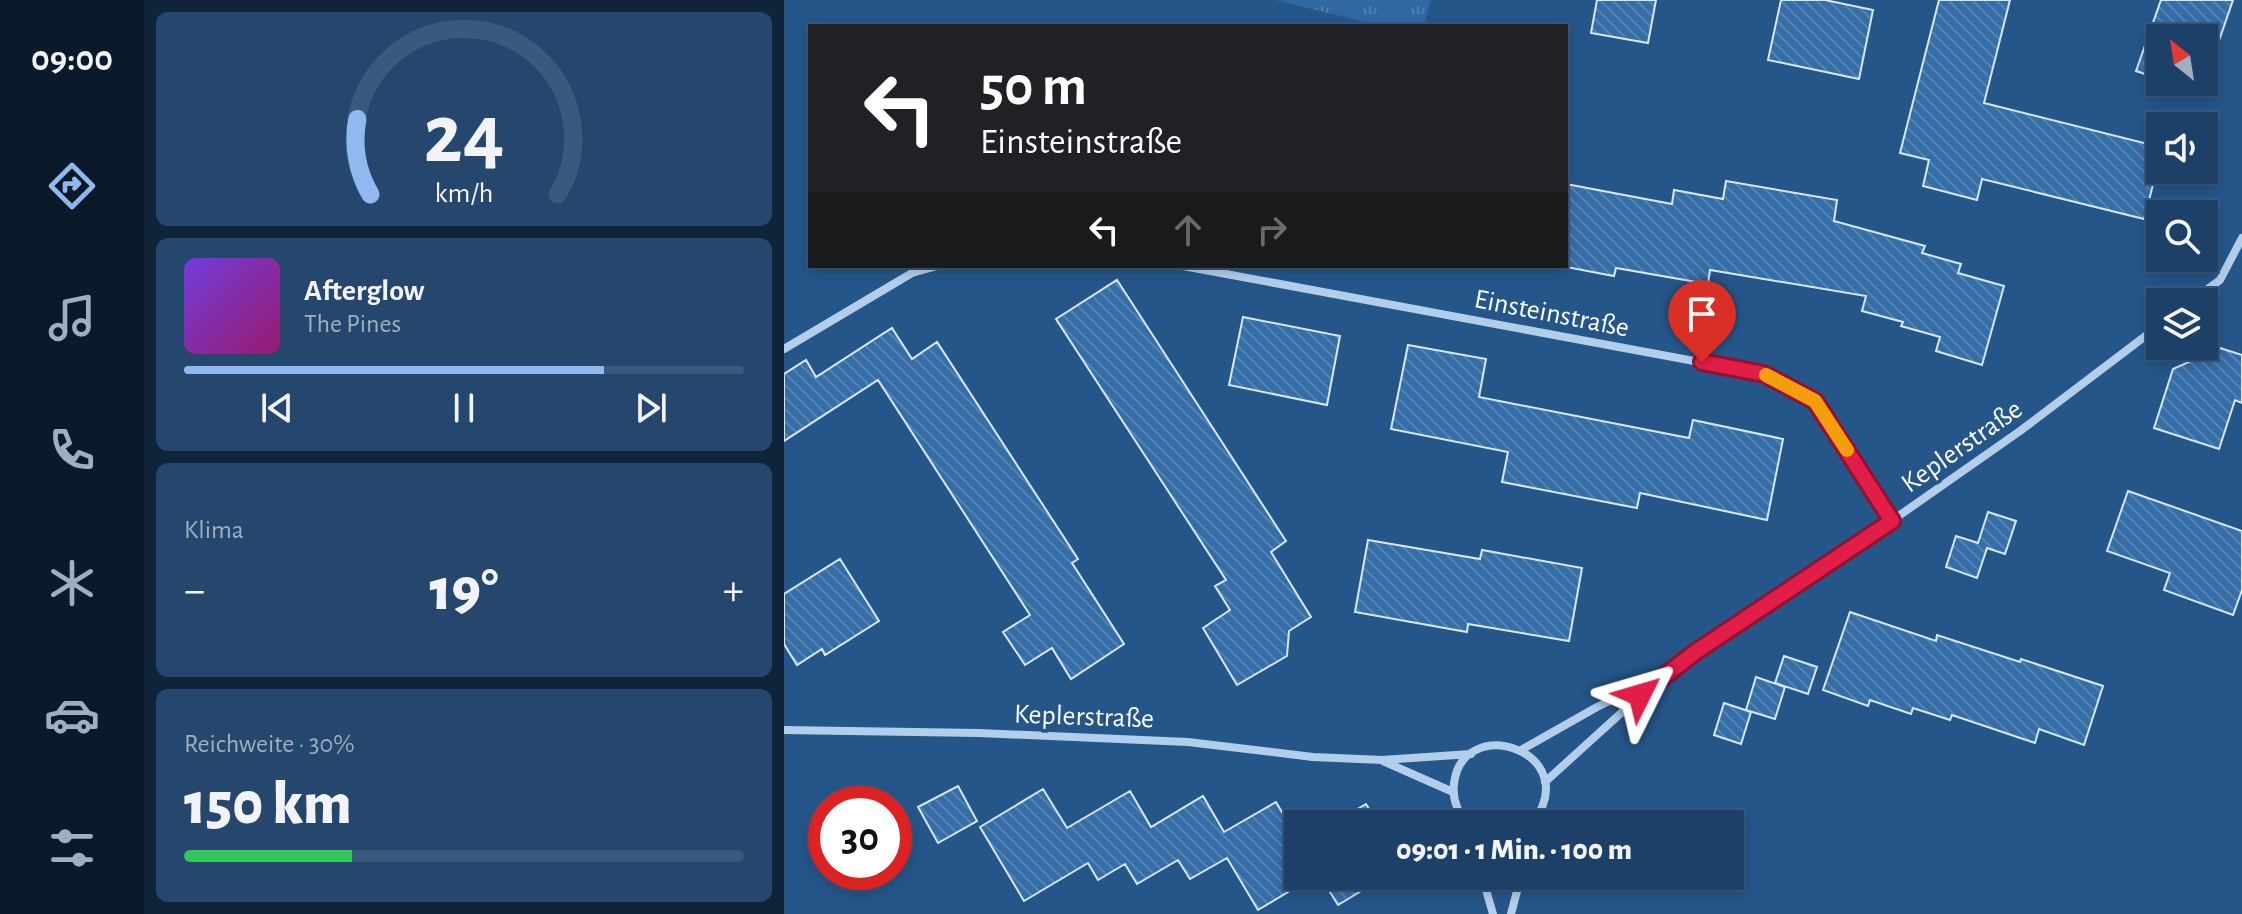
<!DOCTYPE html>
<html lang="de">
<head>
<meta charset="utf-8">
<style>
	:root { --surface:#1c4068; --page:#25476e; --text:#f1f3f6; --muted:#a0afc0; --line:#3a597c; --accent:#90b9f0 }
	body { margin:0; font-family:"Alegreya Sans",sans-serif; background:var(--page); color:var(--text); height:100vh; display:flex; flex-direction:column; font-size:30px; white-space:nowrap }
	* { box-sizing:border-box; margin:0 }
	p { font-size:26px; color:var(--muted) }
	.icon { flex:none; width:44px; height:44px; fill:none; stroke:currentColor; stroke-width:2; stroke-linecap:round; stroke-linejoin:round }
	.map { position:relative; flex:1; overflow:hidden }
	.sheet { display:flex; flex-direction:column; gap:12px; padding:12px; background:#0f2339; width:640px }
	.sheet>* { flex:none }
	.banner { position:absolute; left:24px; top:24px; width:760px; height:244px; border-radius:0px; box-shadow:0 4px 12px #0003,0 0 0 2px var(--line); background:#202124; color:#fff; overflow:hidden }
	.needle { width:52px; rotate:330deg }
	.controls { position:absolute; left:1362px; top:24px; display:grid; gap:16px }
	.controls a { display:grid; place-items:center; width:72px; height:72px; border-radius:0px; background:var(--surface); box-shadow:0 4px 12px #0003,0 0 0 2px var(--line); font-size:40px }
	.speed { position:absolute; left:24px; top:786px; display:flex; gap:16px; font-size:40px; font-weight:700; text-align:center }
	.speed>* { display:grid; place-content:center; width:104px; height:104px; border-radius:50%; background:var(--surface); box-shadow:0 4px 12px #0003,0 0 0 2px var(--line); line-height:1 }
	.speed .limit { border:12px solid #d22; background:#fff; color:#111 }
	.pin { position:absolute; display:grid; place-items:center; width:68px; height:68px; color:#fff; margin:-82px -34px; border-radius:50% 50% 50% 0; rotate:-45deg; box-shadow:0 0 8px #0007 }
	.pin .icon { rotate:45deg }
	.me { position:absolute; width:88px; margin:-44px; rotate:50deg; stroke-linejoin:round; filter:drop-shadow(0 0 6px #0008) }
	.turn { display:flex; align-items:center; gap:28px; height:168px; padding:0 40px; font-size:36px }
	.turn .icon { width:104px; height:104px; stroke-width:2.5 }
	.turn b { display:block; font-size:56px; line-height:68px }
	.lanes { display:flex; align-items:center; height:76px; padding:0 40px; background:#0003; justify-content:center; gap:40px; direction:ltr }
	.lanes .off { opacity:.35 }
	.big { font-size:60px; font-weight:800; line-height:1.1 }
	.sheet .widget { flex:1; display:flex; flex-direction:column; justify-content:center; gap:12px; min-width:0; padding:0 28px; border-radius:12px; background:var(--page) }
	.sheet .dial { align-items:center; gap:0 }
	.dial svg { height:208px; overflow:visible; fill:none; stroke:var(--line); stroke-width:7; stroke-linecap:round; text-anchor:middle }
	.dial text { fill:var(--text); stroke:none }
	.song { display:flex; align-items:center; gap:24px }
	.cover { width:96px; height:96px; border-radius:12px; background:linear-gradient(135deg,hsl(260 70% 55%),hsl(320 70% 35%)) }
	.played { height:8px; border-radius:4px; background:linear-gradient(90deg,var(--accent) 75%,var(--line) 75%) }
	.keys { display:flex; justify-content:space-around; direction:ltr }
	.heat { display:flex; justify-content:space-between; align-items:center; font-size:44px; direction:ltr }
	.charge { height:12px; border-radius:6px; background:linear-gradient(90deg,#34c759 30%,var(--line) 0) }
	.trip { position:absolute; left:500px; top:810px; width:460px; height:80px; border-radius:0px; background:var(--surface); box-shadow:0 4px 12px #0003,0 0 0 2px var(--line); font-weight:800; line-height:80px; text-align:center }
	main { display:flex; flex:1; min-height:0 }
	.tab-bar { display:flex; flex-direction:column; width:144px; justify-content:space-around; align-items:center; background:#0b1a2a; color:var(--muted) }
	.tab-bar .icon { width:56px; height:56px }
	.tab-bar .current { color:var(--accent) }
	.tab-bar b { font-size:36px; color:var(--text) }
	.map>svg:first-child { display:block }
	.park { fill:url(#park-tufts) }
	.building { fill:url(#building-back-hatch); stroke:#d7e7f7; stroke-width:2 }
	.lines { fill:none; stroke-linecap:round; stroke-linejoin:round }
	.minor { stroke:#b2ceea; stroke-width:8 }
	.route-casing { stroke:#92132f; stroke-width:20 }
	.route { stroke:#e11d48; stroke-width:14 }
	.slow { stroke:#f59e0b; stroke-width:14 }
	.labels { text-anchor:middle; stroke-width:8; stroke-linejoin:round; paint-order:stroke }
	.street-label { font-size:28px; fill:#fff; stroke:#25568a }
</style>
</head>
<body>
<main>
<nav class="tab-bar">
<b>09:00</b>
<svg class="icon current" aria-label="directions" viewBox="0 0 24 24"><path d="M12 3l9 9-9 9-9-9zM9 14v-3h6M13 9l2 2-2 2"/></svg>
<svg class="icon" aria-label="music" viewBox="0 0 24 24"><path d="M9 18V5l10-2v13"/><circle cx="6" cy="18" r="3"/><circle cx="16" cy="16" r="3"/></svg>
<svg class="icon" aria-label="phone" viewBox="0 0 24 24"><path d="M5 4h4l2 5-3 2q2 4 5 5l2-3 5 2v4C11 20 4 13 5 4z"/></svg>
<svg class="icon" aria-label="climate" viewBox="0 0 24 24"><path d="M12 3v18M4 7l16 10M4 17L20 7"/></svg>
<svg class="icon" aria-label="car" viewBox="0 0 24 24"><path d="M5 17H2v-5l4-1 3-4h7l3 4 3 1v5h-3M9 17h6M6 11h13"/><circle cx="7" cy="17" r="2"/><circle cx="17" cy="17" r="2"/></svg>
<svg class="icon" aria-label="filters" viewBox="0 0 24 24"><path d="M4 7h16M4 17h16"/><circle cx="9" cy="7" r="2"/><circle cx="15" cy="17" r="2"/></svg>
</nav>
<section class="sheet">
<div class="widget dial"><svg viewBox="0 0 100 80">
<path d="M14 69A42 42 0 1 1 86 69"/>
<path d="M14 69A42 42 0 0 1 9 40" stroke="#90b9f0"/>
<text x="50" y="56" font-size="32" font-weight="700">24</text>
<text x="50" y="72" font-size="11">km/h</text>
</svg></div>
<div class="widget">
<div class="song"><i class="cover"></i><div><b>Afterglow</b><p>The Pines</p></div></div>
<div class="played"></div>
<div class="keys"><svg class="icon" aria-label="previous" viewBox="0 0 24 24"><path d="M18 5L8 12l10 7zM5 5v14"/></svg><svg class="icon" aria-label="pause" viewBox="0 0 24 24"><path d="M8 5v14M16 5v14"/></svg><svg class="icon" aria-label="next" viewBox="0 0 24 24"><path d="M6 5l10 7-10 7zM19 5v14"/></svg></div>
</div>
<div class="widget"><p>Klima</p>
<div class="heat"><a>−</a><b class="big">19°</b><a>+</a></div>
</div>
<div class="widget"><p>Reichweite · 30%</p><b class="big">150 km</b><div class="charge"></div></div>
</section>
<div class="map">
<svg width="1458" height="914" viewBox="0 0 1458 914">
	<defs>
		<pattern id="park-tufts" width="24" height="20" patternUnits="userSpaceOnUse" patternTransform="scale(2)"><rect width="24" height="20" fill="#2f68a2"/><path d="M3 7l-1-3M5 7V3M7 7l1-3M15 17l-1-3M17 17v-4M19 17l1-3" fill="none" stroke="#4e7fb0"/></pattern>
		<pattern id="building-back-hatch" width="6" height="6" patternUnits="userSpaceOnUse" patternTransform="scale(2)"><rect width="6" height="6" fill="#356da7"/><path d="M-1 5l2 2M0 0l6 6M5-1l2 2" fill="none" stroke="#5383b4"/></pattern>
	</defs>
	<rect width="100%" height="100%" fill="#25568a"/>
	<!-- park -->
	<path class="park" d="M491,0H647L640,26H597Z"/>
	<!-- building -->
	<path class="building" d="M813,0H872L864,43L807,33Z
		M997,0H1041L1089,10L1075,79L984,60Z
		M1155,0H1226L1200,103L1376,147V158L1360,219L1198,179L1193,200L1139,186L1145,160L1116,153Z
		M1377,0H1449L1417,93L1384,82H1420V38H1376V79L1352,71Z
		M942,181L1053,200L1050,221L1141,246L1138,253L1177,264L1174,273L1220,286L1198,365L1152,351L1156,337L1117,326L1119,322L1078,311L1082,296L926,270L924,284L832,268L830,276L782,267V184L888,204L890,190L939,199Z
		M333,280L502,541L487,552L527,617L505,631L503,656L453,685L419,628L446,610L431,586L442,580L272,319Z
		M459,317L556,336L543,405L445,385Z
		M108,328L128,359L153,342L294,559L288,563L340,644L287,679L268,648L241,665L219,632L246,615L94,380L0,441V374L22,360L32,377Z
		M624,345L702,359L695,397L905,438L909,420L999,439L983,520L856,493L853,508L718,482L724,452L607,429Z
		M1436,348L1458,355V403L1451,400L1435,449L1370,428L1389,369Z
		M1344,491L1458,531V590L1449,615L1380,590L1386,573L1323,551Z
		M1204,512L1232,521L1221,554L1203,548L1193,578L1162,567L1172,536L1194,543Z
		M584,540L696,559L698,550L798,568L785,641L684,624L683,632L571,612Z
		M56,559L95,621L41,655L38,649L13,665L0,644V594Z
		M1066,612L1152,641L1153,635L1236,662L1237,659L1319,686L1300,745L1255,729L1251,743L1168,715L1166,720L1129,708L1127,714L1086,700L1084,706L1039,690Z
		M1000,656L1033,667L1024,694L991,683Z
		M972,677L1001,687L991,719L962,710Z
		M940,703L967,712L957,744L930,735Z
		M174,786L193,821L154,843L134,807Z
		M259,789L283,828L346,791L367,827L419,796L440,832L492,802L514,839V886L474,910L443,858L406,879L394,860L353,884L341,864L314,880L304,863L240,901L196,827Z
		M582,804L594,824H548Z
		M536,876H602L554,905Z"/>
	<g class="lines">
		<!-- minor -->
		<path class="minor" d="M399,266L980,374L1031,401L1108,521
			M1406,302L1436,280L1458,238
			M0,349L128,273L153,266
			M0,730L195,733L404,742L529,757L598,760L687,754
			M737,750L813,707L867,681
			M599,761L669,792
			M761,782L879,675L1046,564L1236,431L1376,325
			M684,824C673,812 668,800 670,784C678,711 803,752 748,824
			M698,876L709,914
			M727,914L737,876"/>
	</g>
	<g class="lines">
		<!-- route casing -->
		<g class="route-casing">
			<path id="route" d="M856,695L910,653L1108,521L1031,401L980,374L918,362"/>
		</g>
		<!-- route -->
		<use href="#route" class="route"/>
		<!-- slow -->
		<path class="slow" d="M982,375L1031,401L1063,450"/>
	</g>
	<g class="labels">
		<!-- street labels -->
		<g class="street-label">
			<text transform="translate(768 312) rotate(11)" y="10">Einsteinstraße</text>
			<text transform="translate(1177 445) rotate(-35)" y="10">Keplerstraße</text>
			<text transform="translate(300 715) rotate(2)" y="10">Keplerstraße</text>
		</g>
	</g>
</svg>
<div class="controls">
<a><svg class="needle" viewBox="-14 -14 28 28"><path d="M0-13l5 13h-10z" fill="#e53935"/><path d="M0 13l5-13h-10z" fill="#a0afc0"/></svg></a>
<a><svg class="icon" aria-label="sound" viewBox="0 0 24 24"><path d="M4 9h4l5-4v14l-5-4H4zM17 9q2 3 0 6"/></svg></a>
<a><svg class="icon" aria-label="search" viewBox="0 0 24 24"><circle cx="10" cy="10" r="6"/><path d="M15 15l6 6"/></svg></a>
<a><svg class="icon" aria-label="layers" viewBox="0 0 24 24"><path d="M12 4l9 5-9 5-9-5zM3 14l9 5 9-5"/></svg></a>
</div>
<div class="speed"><div class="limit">30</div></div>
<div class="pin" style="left:918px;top:362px;background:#d93025"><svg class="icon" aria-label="arrive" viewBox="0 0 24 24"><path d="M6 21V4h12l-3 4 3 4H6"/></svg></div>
<svg class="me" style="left:856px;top:695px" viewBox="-20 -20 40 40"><path d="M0-17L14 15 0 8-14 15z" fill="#e11d48" stroke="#fff" stroke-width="4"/></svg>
<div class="trip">09:01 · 1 Min. · 100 m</div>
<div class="banner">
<div class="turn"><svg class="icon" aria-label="left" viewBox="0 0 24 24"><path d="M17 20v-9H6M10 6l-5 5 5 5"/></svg><div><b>50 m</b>Einsteinstraße</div></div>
<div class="lanes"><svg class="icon" aria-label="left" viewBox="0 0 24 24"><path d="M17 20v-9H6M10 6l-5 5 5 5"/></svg><svg class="icon off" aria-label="ahead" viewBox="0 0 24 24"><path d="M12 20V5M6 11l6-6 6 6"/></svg><svg class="icon off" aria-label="right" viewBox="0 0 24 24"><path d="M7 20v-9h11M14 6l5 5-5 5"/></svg></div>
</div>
</div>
</main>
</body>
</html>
